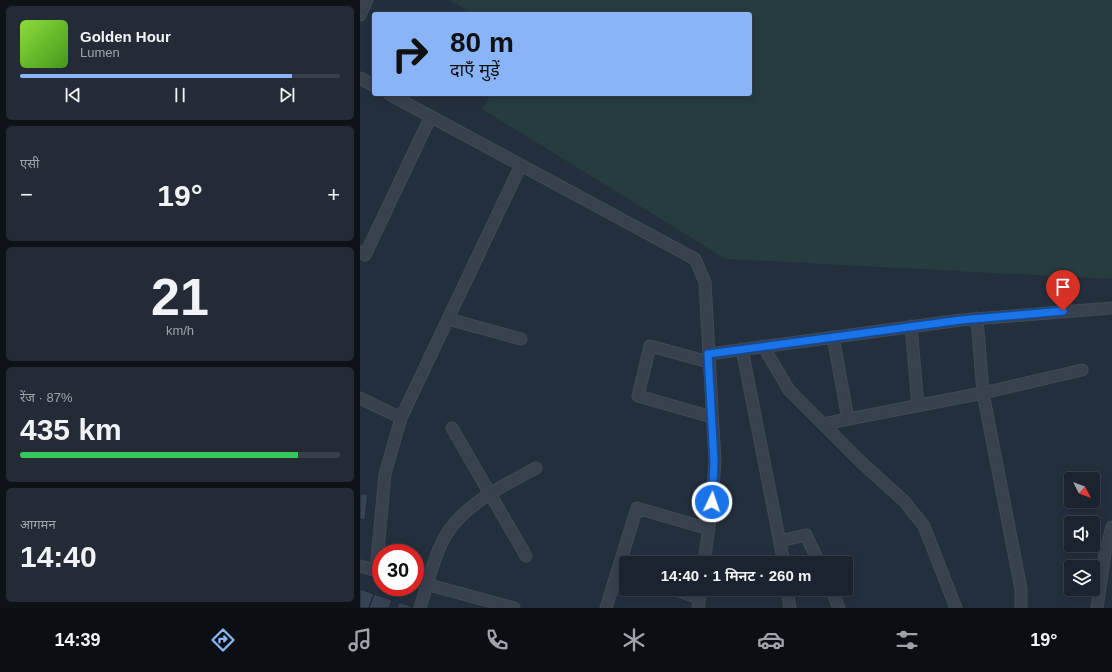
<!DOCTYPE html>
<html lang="hi">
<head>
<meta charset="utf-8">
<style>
	:root { --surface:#1b232e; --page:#242b36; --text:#f1f3f6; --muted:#a0a4aa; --line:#39404a; --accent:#8ab4f8 }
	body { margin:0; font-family:Arial,"Noto Sans Devanagari",sans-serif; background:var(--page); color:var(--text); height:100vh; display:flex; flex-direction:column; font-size:15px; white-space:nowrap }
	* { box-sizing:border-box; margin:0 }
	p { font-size:13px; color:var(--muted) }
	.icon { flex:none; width:22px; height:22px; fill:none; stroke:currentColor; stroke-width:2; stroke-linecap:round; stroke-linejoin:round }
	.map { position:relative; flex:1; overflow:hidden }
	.panel { display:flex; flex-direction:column; gap:6px; padding:6px; background:#0f1319; width:360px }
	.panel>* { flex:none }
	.guide { position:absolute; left:12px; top:12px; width:380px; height:84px; border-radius:4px; box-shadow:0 2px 10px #0003,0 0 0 1px var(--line); background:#8ab4f8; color:#111; overflow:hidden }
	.needle { width:26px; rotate:132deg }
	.controls { position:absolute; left:704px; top:472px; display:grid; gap:8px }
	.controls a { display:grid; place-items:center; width:36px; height:36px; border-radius:4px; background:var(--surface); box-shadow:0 2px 10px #0003,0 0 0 1px var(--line); font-size:20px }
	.speed { position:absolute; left:12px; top:544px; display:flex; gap:8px; font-size:20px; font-weight:700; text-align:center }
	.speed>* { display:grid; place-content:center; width:52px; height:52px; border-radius:50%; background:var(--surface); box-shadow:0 2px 10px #0003,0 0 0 1px var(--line); line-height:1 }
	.speed .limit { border:6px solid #d22; background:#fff; color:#111 }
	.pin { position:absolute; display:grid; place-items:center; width:34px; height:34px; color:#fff; margin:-41px -17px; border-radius:50% 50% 50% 0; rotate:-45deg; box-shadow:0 0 4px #0007 }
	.pin .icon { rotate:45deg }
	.me { position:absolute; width:44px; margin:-22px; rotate:3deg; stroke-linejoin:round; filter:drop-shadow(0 0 3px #0008) }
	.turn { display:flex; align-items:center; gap:14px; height:84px; padding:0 12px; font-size:18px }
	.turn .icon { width:52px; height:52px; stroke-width:2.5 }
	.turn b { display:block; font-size:28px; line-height:34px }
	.big { font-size:30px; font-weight:600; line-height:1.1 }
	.panel .tile { flex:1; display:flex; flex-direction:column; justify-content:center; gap:6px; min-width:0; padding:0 14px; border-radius:6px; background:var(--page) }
	.panel .dial { align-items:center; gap:0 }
	.dial b { font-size:52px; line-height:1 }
	.song { display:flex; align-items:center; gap:12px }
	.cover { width:48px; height:48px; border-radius:6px; background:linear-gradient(135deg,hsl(90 70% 55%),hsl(100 70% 35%)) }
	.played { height:4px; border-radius:2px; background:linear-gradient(90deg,var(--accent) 85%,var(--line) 85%) }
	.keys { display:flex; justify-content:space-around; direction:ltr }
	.heat { display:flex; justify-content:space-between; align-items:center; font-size:22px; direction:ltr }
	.charge { height:6px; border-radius:3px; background:linear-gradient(90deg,#34c759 87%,var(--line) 0) }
	.trip { position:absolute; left:259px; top:556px; width:234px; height:40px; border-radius:4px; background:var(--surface); box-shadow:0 2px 10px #0003,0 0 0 1px var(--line); font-weight:600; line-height:40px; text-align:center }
	.tab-bar { display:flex; height:64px; justify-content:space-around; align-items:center; background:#0b0e12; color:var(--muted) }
	.tab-bar .icon { width:28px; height:28px }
	.tab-bar .active { color:var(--accent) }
	.tab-bar b { font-size:18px; color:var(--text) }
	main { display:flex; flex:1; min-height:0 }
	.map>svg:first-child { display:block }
	.green { fill:#263c3f }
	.building { fill:#364354; stroke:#1f2835 }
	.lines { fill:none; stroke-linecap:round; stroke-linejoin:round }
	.street-casing { stroke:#414a57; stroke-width:13 }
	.street { stroke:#38414e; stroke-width:11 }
	.route-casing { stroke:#114b97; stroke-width:10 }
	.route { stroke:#1a73e8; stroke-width:7 }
</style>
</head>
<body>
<main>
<section class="panel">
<div class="tile">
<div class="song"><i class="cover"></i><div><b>Golden Hour</b><p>Lumen</p></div></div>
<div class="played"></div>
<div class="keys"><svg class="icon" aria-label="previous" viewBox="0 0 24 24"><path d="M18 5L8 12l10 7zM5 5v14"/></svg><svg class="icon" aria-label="pause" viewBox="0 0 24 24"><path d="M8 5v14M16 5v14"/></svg><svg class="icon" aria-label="next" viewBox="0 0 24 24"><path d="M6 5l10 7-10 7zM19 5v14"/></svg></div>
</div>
<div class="tile"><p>एसी</p>
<div class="heat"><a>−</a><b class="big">19°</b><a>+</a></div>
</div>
<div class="tile dial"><b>21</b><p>km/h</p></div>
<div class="tile"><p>रेंज · 87%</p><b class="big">435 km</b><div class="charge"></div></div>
<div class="tile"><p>आगमन</p><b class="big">14:40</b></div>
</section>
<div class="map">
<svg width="752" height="608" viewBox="0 0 752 608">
	<rect width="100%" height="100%" fill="#242f3e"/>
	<!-- green -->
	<path class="green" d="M90,0H752V279L366,259L122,109L131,94H390V14H112Z"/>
	<!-- building -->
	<path class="building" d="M0,494H8L5,520L0,519Z
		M0,589L14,594L9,608H0Z
		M14,594L32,600L29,608H9Z
		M39,602L56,608H37Z"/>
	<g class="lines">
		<!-- street casing -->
		<g class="street-casing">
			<path id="street" d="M0,15L7,0
				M0,78L14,86
				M29,94L335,259L345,282L355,462L352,502L344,563
				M0,252L5,255L71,116
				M617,318L623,393L661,589V608
				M88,319L161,339
				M551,326L558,406
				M473,337L488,419
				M403,346L429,390L502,463L544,501L564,526L596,608
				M382,349L424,563
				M349,354L601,320L752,308
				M349,362L290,346L278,396L352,417
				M0,398L41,418
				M463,424L623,393L722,370
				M92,428L166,556
				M420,541L446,535L459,563
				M0,566L21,572
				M16,571L25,474L41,418L161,165
				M55,581L154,608
				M313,589L339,598
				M427,589L430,608
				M471,589L479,608
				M60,608C66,589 71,568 79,549C95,508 139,488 176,468
				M246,608L277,508L349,529
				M338,608L341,589
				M737,608L745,553L752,527"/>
		</g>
		<!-- street -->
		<use href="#street" class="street"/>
	</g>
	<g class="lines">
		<!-- route casing -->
		<g class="route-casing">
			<path id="route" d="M352,502L354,462L348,354L601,320L703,311"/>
		</g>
		<!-- route -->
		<use href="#route" class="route"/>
	</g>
</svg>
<div class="controls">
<a><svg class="needle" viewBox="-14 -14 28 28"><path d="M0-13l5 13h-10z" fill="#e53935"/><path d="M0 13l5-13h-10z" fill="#a0a4aa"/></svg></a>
<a><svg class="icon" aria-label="sound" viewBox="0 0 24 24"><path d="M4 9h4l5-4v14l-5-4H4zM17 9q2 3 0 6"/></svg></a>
<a><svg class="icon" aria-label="layers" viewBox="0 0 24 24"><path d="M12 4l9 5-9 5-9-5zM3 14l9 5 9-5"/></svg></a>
</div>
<div class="speed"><div class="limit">30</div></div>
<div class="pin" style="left:703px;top:311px;background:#d93025"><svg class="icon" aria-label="arrive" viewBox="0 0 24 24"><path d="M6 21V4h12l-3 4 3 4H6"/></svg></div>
<svg class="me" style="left:352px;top:502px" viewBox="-20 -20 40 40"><circle r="17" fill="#1a73e8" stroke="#fff" stroke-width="3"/><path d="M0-11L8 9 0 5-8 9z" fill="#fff"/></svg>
<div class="trip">14:40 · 1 मिनट · 260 m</div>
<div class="guide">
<div class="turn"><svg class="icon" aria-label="right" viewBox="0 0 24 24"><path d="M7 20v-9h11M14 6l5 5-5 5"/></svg><div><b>80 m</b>दाएँ मुड़ें</div></div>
</div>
</div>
</main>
<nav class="tab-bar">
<b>14:39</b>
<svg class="icon active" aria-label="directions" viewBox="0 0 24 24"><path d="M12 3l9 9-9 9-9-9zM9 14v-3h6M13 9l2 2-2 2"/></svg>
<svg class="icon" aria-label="music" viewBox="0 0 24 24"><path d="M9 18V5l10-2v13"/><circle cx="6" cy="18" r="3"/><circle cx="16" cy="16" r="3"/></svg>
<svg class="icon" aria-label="phone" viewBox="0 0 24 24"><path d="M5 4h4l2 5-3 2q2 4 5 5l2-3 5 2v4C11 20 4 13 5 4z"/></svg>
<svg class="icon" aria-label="climate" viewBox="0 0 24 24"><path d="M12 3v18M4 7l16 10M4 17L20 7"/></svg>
<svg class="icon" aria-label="car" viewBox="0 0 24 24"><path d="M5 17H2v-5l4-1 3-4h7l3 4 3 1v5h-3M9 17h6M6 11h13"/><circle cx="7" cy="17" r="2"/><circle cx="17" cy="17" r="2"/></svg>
<svg class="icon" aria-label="filters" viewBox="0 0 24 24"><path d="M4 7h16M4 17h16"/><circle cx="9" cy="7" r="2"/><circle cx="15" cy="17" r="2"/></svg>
<b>19°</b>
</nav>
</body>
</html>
